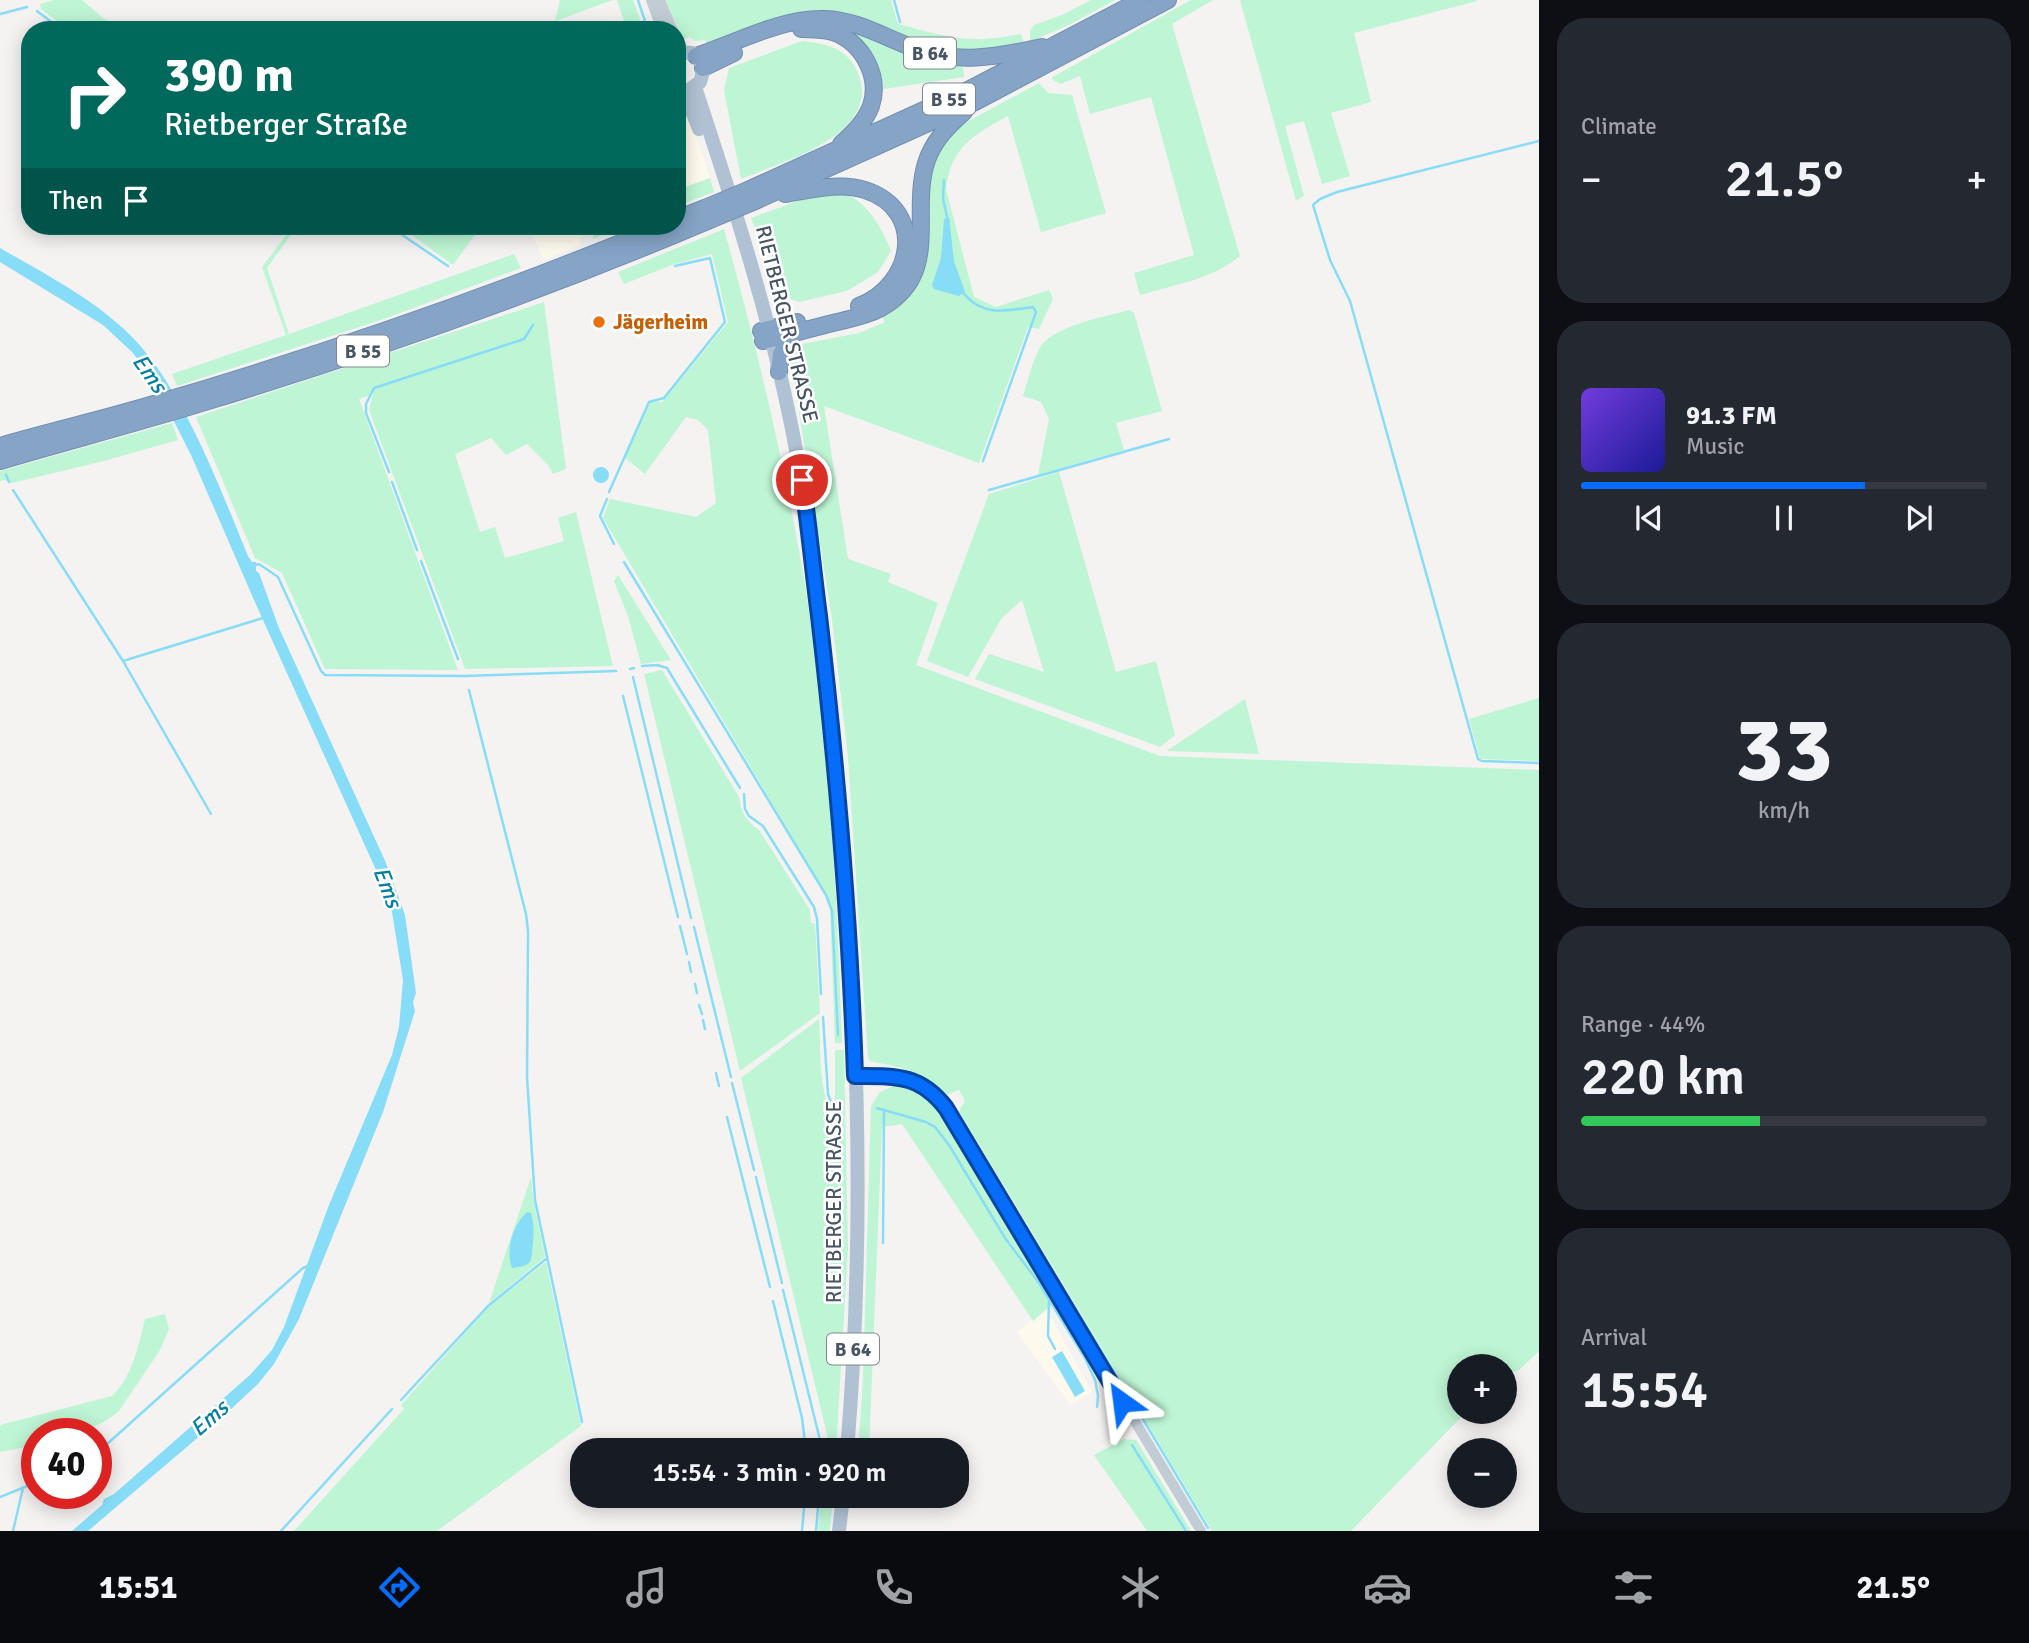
<!DOCTYPE html>
<html lang="en">
<head>
<meta charset="utf-8">
<style>
	:root { --surface:#171b24; --page:#242831; --text:#f1f3f6; --muted:#9ea1a6; --line:#363941; --accent:#066dfb }
	body { margin:0; font-family:Signika,sans-serif; background:var(--page); color:var(--text); height:100vh; display:flex; flex-direction:column; font-size:26px; white-space:nowrap }
	* { box-sizing:border-box; margin:0 }
	p { font-size:23px; color:var(--muted) }
	.icon { flex:none; width:38px; height:38px; fill:none; stroke:currentColor; stroke-width:2; stroke-linecap:round; stroke-linejoin:round }
	.map { position:relative; flex:1; overflow:hidden }
	.side { display:flex; flex-direction:column; gap:18px; padding:18px; background:#0d0f14; width:490px }
	.side>* { flex:none }
	.hud { position:absolute; left:21px; top:21px; width:665px; height:214px; border-radius:28px; box-shadow:0 4px 18px #0003; background:#00695c; color:#fff; overflow:hidden }
	.tools { position:absolute; left:1447px; top:1354px; display:grid; gap:14px }
	.tools a { display:grid; place-items:center; width:70px; height:70px; border-radius:50%; background:var(--surface); box-shadow:0 4px 18px #0003; font-size:35px }
	.speed { position:absolute; left:21px; top:1418px; display:flex; gap:14px; font-size:35px; font-weight:700; text-align:center }
	.speed>* { display:grid; place-content:center; width:91px; height:91px; border-radius:50%; background:var(--surface); box-shadow:0 4px 18px #0003; line-height:1 }
	.speed .limit { border:10px solid #d22; background:#fff; color:#111 }
	.pin { position:absolute; display:grid; place-items:center; width:60px; height:60px; color:#fff; margin:-30px; border:4px solid #fff; border-radius:50%; box-shadow:0 2px 7px #0007 }
	.me { position:absolute; width:77px; margin:-38px; rotate:329deg; stroke-linejoin:round; filter:drop-shadow(0 0 5px #0008) }
	.turn { display:flex; align-items:center; gap:24px; height:147px; padding:0 28px; font-size:32px }
	.turn .icon { width:91px; height:91px; stroke-width:2.5 }
	.turn b { display:block; font-size:49px; line-height:60px }
	.then { display:flex; align-items:center; height:66px; padding:0 28px; background:#0003; gap:14px; font-size:26px }
	.big { font-size:52px; font-weight:600; line-height:1.1 }
	.side .card { flex:1; display:flex; flex-direction:column; justify-content:center; gap:10px; min-width:0; padding:0 24px; border-radius:28px; background:var(--page) }
	.side .dial { align-items:center; gap:0 }
	.dial b { font-size:91px; line-height:1 }
	.song { display:flex; align-items:center; gap:21px }
	.cover { width:84px; height:84px; border-radius:10px; background:linear-gradient(135deg,hsl(260 70% 55%),hsl(240 70% 35%)) }
	.played { height:7px; border-radius:4px; background:linear-gradient(90deg,var(--accent) 70%,var(--line) 70%) }
	.keys { display:flex; justify-content:space-around; direction:ltr }
	.heat { display:flex; justify-content:space-between; align-items:center; font-size:38px; direction:ltr }
	.charge { height:10px; border-radius:5px; background:linear-gradient(90deg,#34c759 44%,var(--line) 0) }
	.trip { position:absolute; left:570px; top:1438px; width:399px; height:70px; border-radius:28px; background:var(--surface); box-shadow:0 4px 18px #0003; font-weight:600; line-height:70px; text-align:center }
	.tab-bar { display:flex; height:112px; justify-content:space-around; align-items:center; background:#090b0e; color:var(--muted) }
	.tab-bar .icon { width:49px; height:49px }
	.tab-bar .selected { color:var(--accent) }
	.tab-bar b { font-size:32px; color:var(--text) }
	main { display:flex; flex:1; min-height:0 }
	.map>svg:first-child { display:block }
	.commercial { fill:#fef9ed }
	.green { fill:#bef5d4 }
	.water { fill:#87ddf7 }
	.lines { fill:none; stroke-linecap:round; stroke-linejoin:round }
	.stream { stroke:#87ddf7; stroke-width:2.5 }
	.highway-casing { stroke:#708eb2; stroke-width:18 }
	.minor { stroke:#c2ccd5; stroke-width:10 }
	.major { stroke:#b0c1d3; stroke-width:14 }
	.highway { stroke:#85a4c6; stroke-width:16 }
	.highway-bridge-casing { stroke:#708eb2; stroke-width:18; stroke-linecap:butt }
	.highway-bridge { stroke:#85a4c6; stroke-width:16 }
	.route-casing { stroke:#0447a3; stroke-width:18 }
	.route { stroke:#066dfb; stroke-width:12 }
	.food-dot { fill:#e8710a; stroke:#fff; stroke-width:2.5 }
	.labels { text-anchor:middle; stroke-width:5; stroke-linejoin:round; paint-order:stroke }
	.shield { fill:#fff; stroke:#7f8892; stroke-width:2 }
	.shield-label { font-size:19px; font-weight:bold; fill:#485563 }
	.food-label { font-size:21px; font-weight:bold; fill:#c56008; stroke:#fff; text-anchor:start }
	.street-label { font-size:21px; fill:#485563; stroke:#fff }
	.water-label { font-size:23px; font-style:italic; fill:#037fa3; stroke:#fff }
</style>
</head>
<body>
<main>
<div class="map">
<svg width="1539" height="1531" viewBox="0 0 1539 1531">
	<rect width="100%" height="100%" fill="#f5f2f2"/>
	<!-- commercial -->
	<path class="commercial" d="M677,94L687,107L710,178L677,190Z
		M529,226H582L580,245L543,259Z
		M1046,1309L1091,1390L1090,1394L1070,1405L1017,1332Z"/>
	<!-- green -->
	<path class="green" d="M54,0H82L104,19L131,30H68L41,9L40,4Z
		M560,0H613L555,21Z
		M617,0H633L644,30H627Z
		M666,0H891L898,24C926,31 952,40 981,39C994,39 1008,36 1021,34L1024,44L1007,49L937,50L844,16L709,47L705,40L695,41L690,37L683,39Z
		M1091,0H1115L1071,24L1030,42V31L1034,25L1062,15Z
		M1191,0H1213L1172,24L1240,256C1213,279 1173,285 1140,295L1134,273L1194,255L1151,97L1090,114L1080,76L1060,84L1051,78Z
		M1240,0H1477V1L1354,33L1371,102L1331,113L1350,176L1322,184L1304,121L1285,126L1304,196L1296,201Z
		M829,22L963,67L964,77L884,89C878,52 859,41 829,22Z
		M802,41C827,44 848,48 858,73C883,135 782,162 741,179L724,90L729,68Z
		M1039,83L1048,93L1072,95L1106,213L1041,232L1008,116C973,135 951,147 946,189L974,297L996,307L1049,290L1053,299L1039,329L1028,327L979,463L824,406L848,559L891,574L888,582L938,603L916,665L1160,756L1539,770V1351L1519,1370L1505,1375V1367H1460V1412H1466L1351,1531H1212L959,1111L965,1101L959,1090L947,1095C937,1091 929,1081 920,1075C904,1067 887,1065 870,1061L868,1058L848,757L832,619L791,362L796,350L802,344L859,333L885,322L881,315L928,233L929,189L933,165L942,146L963,124Z
		M710,178L714,192L677,206V190Z
		M841,193C865,198 883,229 891,251L878,272L847,291L799,302L778,294L771,249L758,236L751,218L811,196Z
		M293,226H297L267,268L289,334L514,254L521,268L384,319L177,386L172,374L286,335L262,267Z
		M413,226H478L480,228L453,265L409,233Z
		M594,226H627L593,239Z
		M724,229C759,355 789,481 809,611C830,754 837,899 842,1043H835L830,909L827,896L603,518L610,499L696,517L716,503L708,430L698,420L686,417L645,474L625,458L651,401L662,402L728,322L712,254L672,265L624,284L618,272Z
		M544,302L566,469L553,474L548,465L527,444L506,455L491,438L455,454L480,532L495,527L505,558L564,541L558,518L576,512L613,666L465,669L369,410L373,394L359,399L458,670L325,669L282,573L255,558L196,417Z
		M1129,310L1134,313L1162,411L1116,423L1124,450L1038,475L1049,419L1041,402L1023,396C1028,380 1032,363 1039,349C1051,326 1105,317 1129,310Z
		M172,423L178,440L104,461L12,483L5,480L0,481V471Z
		M1059,472L1116,672L1156,661L1175,735L1160,747L975,679L989,654L1044,672L1022,600L1001,619L968,677L927,661L989,494Z
		M618,575L671,660L641,664L628,616L614,581Z
		M662,670L739,797C741,813 746,821 759,830L810,910L811,923L815,924L820,1013L740,1071L644,674Z
		M1539,698V761L1480,759L1469,719Z
		M1245,699L1259,754L1167,751L1177,744Z
		M819,1019C821,1055 818,1090 835,1123V1050H844L848,1248L836,1451H831L741,1078Z
		M894,1086C911,1087 921,1092 934,1102L1057,1300L1033,1321L902,1124L882,1127L869,1451H858L863,1380L871,1106L880,1092Z
		M531,1177L533,1198L545,1257L489,1303Z
		M546,1262L581,1426L437,1531H294L404,1409L401,1405L488,1307Z
		M165,1314L169,1329L160,1350L119,1411C92,1434 70,1433 37,1433V1445L0,1452V1425L112,1396C133,1376 138,1346 145,1319Z
		M1124,1439L1136,1440L1191,1531H1147L1094,1455Z
		M821,1496H833L830,1531H818Z"/>
	<!-- water -->
	<path class="water" d="M949,217L954,261L965,292L959,296L934,289L932,285L941,258L944,219Z
		M0,248C43,273 89,296 126,331C181,382 219,486 248,556L252,562H256V571L259,573L279,628L386,863L405,915L416,993L413,1002L415,1011L383,1112L299,1319L274,1364L258,1384L228,1412L88,1531H72L102,1505L104,1499L114,1494L250,1375L272,1350L284,1327L329,1205L392,1055L399,1027L403,980L392,912L381,881L258,609L191,455L151,376L132,352L103,325L0,262Z
		M593 475a8 8 0 1 1 16 0a8 8 0 1 1-16 0Z
		M527,1212L531,1213C534,1224 534,1231 533,1242C531,1261 534,1266 512,1268C505,1249 513,1225 527,1212Z
		M1062,1351L1085,1391L1075,1397L1052,1357Z"/>
	<g class="lines">
		<!-- stream -->
		<path class="stream" d="M638,0L648,30
			M894,0L900,22
			M37,11L62,30
			M0,14L27,7
			M1539,141L1337,192L1320,199L1313,205L1330,260L1350,301L1478,759L1482,761L1539,763
			M944,180L943,199L948,221
			M389,226L448,266
			M962,291C981,317 1005,311 1033,307L1036,312L983,461
			M389,472L366,413V404L374,388L524,339L533,325
			M6,475L9,482
			M392,482L417,550
			M13,490L123,661L211,814
			M989,490L1169,439
			M609,492L649,402L664,398L725,322L710,258L675,266
			M607,499L600,516L614,544
			M421,561L458,659
			M624,562L826,895L832,911L838,1035
			M255,565L259,564L278,577L321,671L325,675L464,676L616,671
			M123,661L263,618
			M642,666L657,665L667,668L740,788
			M630,669L634,668
			M633,677L691,918
			M469,690L526,914L528,931L527,1077L535,1200L582,1422
			M623,696L678,917
			M744,794L745,809L749,816L763,826L814,907L817,919L821,994
			M680,926L687,954
			M694,927L731,1077
			M689,962L691,972
			M695,984L697,993
			M699,1005L702,1014
			M823,1017L828,1094C831,1103 833,1108 842,1108
			M703,1020L705,1029
			M716,1073L719,1086
			M732,1083L754,1170
			M877,1108L926,1122L935,1127L949,1145L1005,1238L1039,1283L1085,1358L1095,1380L1098,1396L1097,1407
			M727,1117L770,1287
			M961,1119L1126,1392
			M756,1177L782,1283
			M883,1243L884,1110
			M783,1290L820,1440
			M773,1301L802,1418L806,1451
			M1049,1302L1048,1336L1055,1349
			M401,1400L488,1306L546,1259
			M1132,1401L1208,1528
			M1132,1445L1186,1531
			M820,1449V1451
			M96,1454L303,1268L308,1266
			M0,1497L37,1482
			M13,1531L23,1488
			M281,1531L392,1409
			M802,1531L805,1496
			M816,1531L819,1496"/>
		<!-- highway casing -->
		<g class="highway-casing">
			<path id="highway" d="M801,29C812,29 822,29 833,32C862,42 881,76 871,106C865,122 853,133 841,144
				M696,56C736,43 783,17 825,19C856,20 882,36 911,47C955,65 997,57 1042,47
				M703,68L734,53
				M748,190L970,89L1141,0
				M785,194C811,190 839,182 865,190C927,210 914,285 859,306
				M753,202L975,102L1168,0
				M677,219L705,208
				M761,331L797,322
				M763,341C784,336 805,330 825,325C844,320 864,317 881,308C942,273 910,216 926,163C933,141 947,127 964,112
				M779,372L781,354L792,334
				M0,446C48,432 96,421 144,407C319,356 493,296 662,226
				M0,461C68,441 137,423 205,402C376,350 545,290 710,220"/>
		</g>
		<!-- minor -->
		<path class="minor" d="M651,0L662,30
			M660,0L673,30
			M677,39L683,51
			M855,1076C895,1076 920,1074 946,1108L1201,1531"/>
		<!-- major -->
		<path class="major" d="M677,52L692,53C703,60 705,70 700,82L689,90
			M695,87C735,208 774,329 797,455C808,509 812,565 819,620C854,894 870,1175 847,1451
			M684,91L699,129
			M839,1531L843,1496"/>
		<!-- highway -->
		<use href="#highway" class="highway"/>
		<!-- highway-bridge casing -->
		<g class="highway-bridge-casing">
			<path id="highway-bridge" d="M705,208L748,190
				M710,220L753,202"/>
		</g>
		<!-- highway-bridge -->
		<use href="#highway-bridge" class="highway-bridge"/>
	</g>
	<g class="lines">
		<!-- route casing -->
		<g class="route-casing">
			<path id="route" d="M802,480C809,525 813,571 819,616C837,770 850,922 855,1076C895,1076 920,1074 946,1108L1122,1402"/>
		</g>
		<!-- route -->
		<use href="#route" class="route"/>
	</g>
	<!-- markers -->
	<circle class="food-dot" cx="599" cy="322" r="7"/>
	<g class="labels">
		<!-- shield labels -->
		<g class="shield">
			<rect x="904" y="37.5" width="52" height="31" rx="5"/>
			<rect x="923" y="83.5" width="52" height="31" rx="5"/>
			<rect x="337" y="335.5" width="52" height="31" rx="5"/>
			<rect x="827" y="1333.5" width="52" height="31" rx="5"/>
		</g>
		<g class="shield-label">
			<text x="930" y="60">B 64</text>
			<text x="949" y="106">B 55</text>
			<text x="363" y="358">B 55</text>
			<text x="853" y="1356">B 64</text>
		</g>
		<!-- food labels -->
		<g class="food-label">
			<text x="613" y="329">Jägerheim</text>
		</g>
		<!-- street labels -->
		<g class="street-label">
			<text transform="translate(787 324) rotate(76)" y="7">RIETBERGER STRASSE</text>
			<text transform="translate(834 1202) rotate(-90)" y="7">RIETBERGER STRASSE</text>
		</g>
		<!-- water labels -->
		<g class="water-label">
			<text transform="translate(150 373) rotate(55)" y="8">Ems</text>
			<text transform="translate(388 887) rotate(69)" y="8">Ems</text>
			<text transform="translate(209 1418) rotate(-41)" y="8">Ems</text>
		</g>
	</g>
</svg>
<div class="tools">
<a>+</a>
<a>−</a>
</div>
<div class="speed"><div class="limit">40</div></div>
<div class="pin" style="left:802px;top:480px;background:#d93025"><svg class="icon" aria-label="arrive" viewBox="0 0 24 24"><path d="M6 21V4h12l-3 4 3 4H6"/></svg></div>
<svg class="me" style="left:1122px;top:1402px" viewBox="-20 -20 40 40"><path d="M0-17L14 15 0 8-14 15z" fill="#066dfb" stroke="#fff" stroke-width="4"/></svg>
<div class="trip">15:54 · 3 min · 920 m</div>
<div class="hud">
<div class="turn"><svg class="icon" aria-label="right" viewBox="0 0 24 24"><path d="M7 20v-9h11M14 6l5 5-5 5"/></svg><div><b>390 m</b>Rietberger Straße</div></div>
<div class="then">Then<svg class="icon" aria-label="arrive" viewBox="0 0 24 24"><path d="M6 21V4h12l-3 4 3 4H6"/></svg></div>
</div>
</div>
<section class="side">
<div class="card"><p>Climate</p>
<div class="heat"><a>−</a><b class="big">21.5°</b><a>+</a></div>
</div>
<div class="card">
<div class="song"><i class="cover"></i><div><b>91.3 FM</b><p>Music</p></div></div>
<div class="played"></div>
<div class="keys"><svg class="icon" aria-label="previous" viewBox="0 0 24 24"><path d="M18 5L8 12l10 7zM5 5v14"/></svg><svg class="icon" aria-label="pause" viewBox="0 0 24 24"><path d="M8 5v14M16 5v14"/></svg><svg class="icon" aria-label="next" viewBox="0 0 24 24"><path d="M6 5l10 7-10 7zM19 5v14"/></svg></div>
</div>
<div class="card dial"><b>33</b><p>km/h</p></div>
<div class="card"><p>Range · 44%</p><b class="big">220 km</b><div class="charge"></div></div>
<div class="card"><p>Arrival</p><b class="big">15:54</b></div>
</section>
</main>
<nav class="tab-bar">
<b>15:51</b>
<svg class="icon selected" aria-label="directions" viewBox="0 0 24 24"><path d="M12 3l9 9-9 9-9-9zM9 14v-3h6M13 9l2 2-2 2"/></svg>
<svg class="icon" aria-label="music" viewBox="0 0 24 24"><path d="M9 18V5l10-2v13"/><circle cx="6" cy="18" r="3"/><circle cx="16" cy="16" r="3"/></svg>
<svg class="icon" aria-label="phone" viewBox="0 0 24 24"><path d="M5 4h4l2 5-3 2q2 4 5 5l2-3 5 2v4C11 20 4 13 5 4z"/></svg>
<svg class="icon" aria-label="climate" viewBox="0 0 24 24"><path d="M12 3v18M4 7l16 10M4 17L20 7"/></svg>
<svg class="icon" aria-label="car" viewBox="0 0 24 24"><path d="M5 17H2v-5l4-1 3-4h7l3 4 3 1v5h-3M9 17h6M6 11h13"/><circle cx="7" cy="17" r="2"/><circle cx="17" cy="17" r="2"/></svg>
<svg class="icon" aria-label="filters" viewBox="0 0 24 24"><path d="M4 7h16M4 17h16"/><circle cx="9" cy="7" r="2"/><circle cx="15" cy="17" r="2"/></svg>
<b>21.5°</b>
</nav>
</body>
</html>
